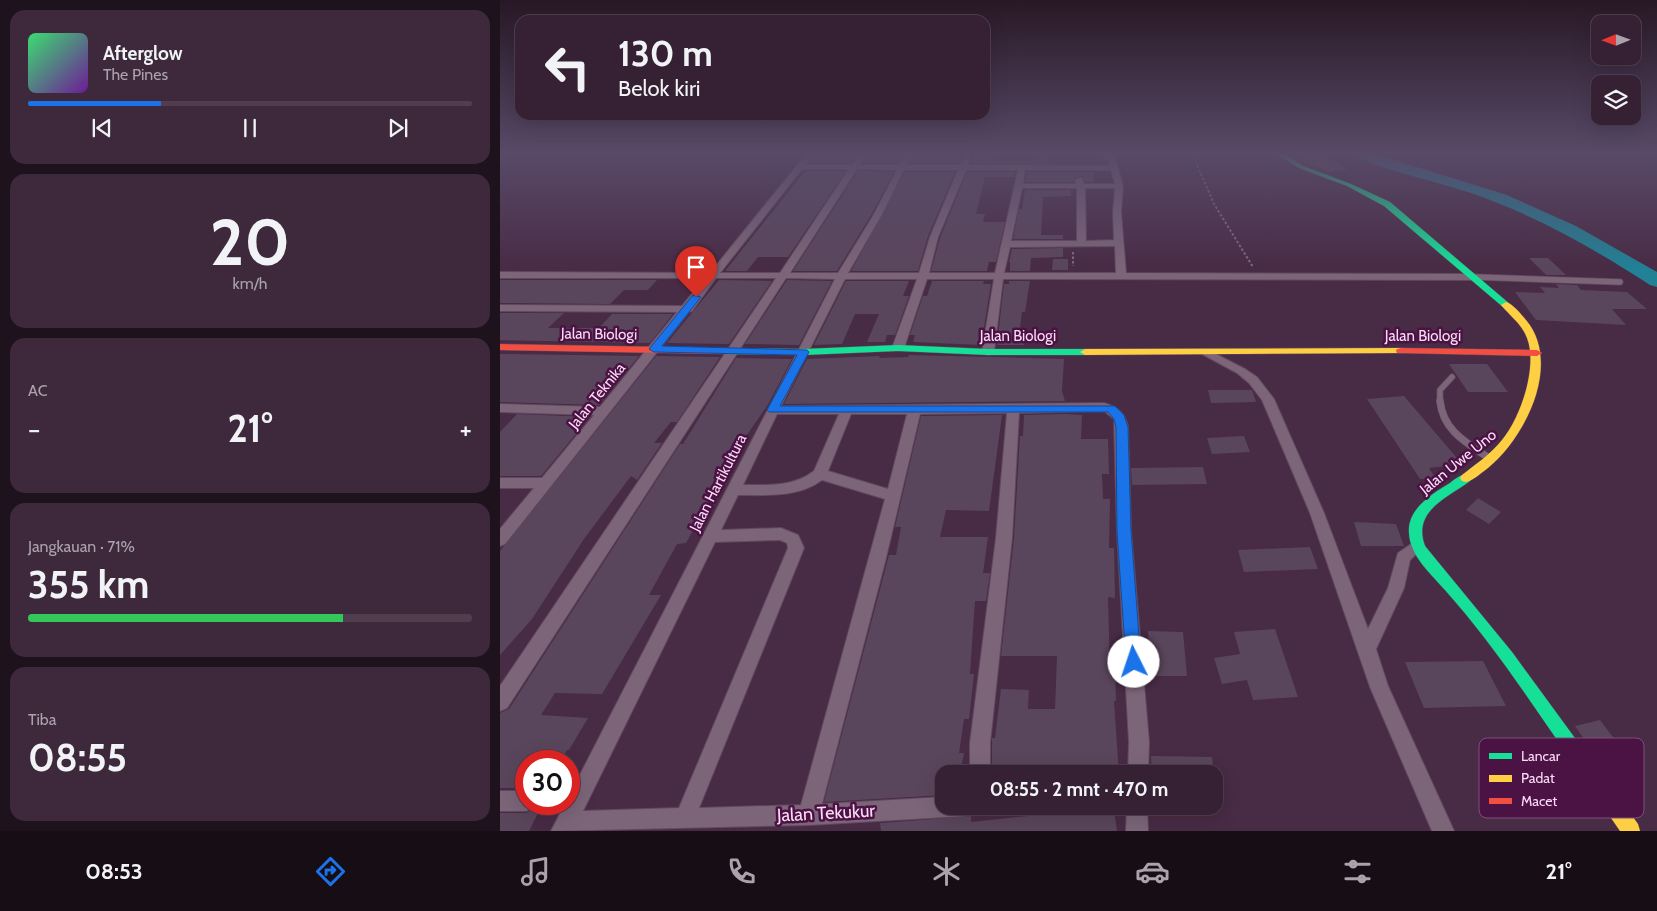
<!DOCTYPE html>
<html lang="id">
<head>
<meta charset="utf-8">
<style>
	:root { --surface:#362034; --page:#3d283c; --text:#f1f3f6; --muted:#aaa3ac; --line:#503e4f; --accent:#1a73e8 }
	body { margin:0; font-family:Cabin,sans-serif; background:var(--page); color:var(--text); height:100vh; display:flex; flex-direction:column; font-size:19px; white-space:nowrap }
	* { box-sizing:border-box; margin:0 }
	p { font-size:16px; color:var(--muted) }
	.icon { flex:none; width:28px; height:28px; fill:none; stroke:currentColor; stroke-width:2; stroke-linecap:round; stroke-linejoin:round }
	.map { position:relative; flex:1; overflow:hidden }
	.drawer { display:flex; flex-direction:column; gap:10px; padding:10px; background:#1e121d; width:500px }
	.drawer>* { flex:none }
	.banner { position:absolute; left:15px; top:15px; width:475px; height:105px; border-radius:15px; box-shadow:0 5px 20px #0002,0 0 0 1px var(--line); background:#362034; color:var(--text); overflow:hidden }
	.needle { width:32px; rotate:269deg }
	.controls { position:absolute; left:1091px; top:15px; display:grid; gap:10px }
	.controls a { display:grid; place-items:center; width:50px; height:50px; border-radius:10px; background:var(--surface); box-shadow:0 5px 20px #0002,0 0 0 1px var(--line); font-size:25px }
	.speed { position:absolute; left:15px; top:750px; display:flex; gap:10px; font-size:25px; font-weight:700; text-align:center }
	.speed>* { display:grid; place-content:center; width:65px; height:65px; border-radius:50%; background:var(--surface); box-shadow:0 5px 20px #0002,0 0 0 1px var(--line); line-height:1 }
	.speed .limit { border:8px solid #d22; background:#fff; color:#111 }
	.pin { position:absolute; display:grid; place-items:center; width:42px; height:42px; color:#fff; margin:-51px -21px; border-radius:50% 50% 50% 0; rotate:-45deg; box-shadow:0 0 5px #0007 }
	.pin .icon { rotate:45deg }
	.me { position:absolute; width:55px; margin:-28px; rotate:356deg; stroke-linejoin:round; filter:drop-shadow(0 0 4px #0008) }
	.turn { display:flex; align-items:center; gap:18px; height:105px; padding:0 20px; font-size:22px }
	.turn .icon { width:65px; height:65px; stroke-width:2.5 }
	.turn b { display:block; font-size:35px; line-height:42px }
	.big { font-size:38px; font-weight:800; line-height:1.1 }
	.drawer .tile { flex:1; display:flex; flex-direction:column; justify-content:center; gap:8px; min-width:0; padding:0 18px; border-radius:15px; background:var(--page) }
	.drawer .dial { align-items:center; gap:0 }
	.dial b { font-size:65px; line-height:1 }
	.song { display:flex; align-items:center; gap:15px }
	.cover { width:60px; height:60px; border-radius:8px; background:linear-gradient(135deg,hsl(140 70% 55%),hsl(280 70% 35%)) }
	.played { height:5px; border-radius:2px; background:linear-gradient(90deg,var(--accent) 30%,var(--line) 30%) }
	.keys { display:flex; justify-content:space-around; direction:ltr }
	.heat { display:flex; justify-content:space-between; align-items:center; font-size:28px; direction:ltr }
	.charge { height:8px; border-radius:4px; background:linear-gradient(90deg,#34c759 71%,var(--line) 0) }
	.trip { position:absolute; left:435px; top:765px; width:288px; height:50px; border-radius:15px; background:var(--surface); box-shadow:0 5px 20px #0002,0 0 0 1px var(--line); font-weight:800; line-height:50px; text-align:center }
	.tabs { display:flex; height:80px; justify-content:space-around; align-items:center; background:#160d15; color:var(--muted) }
	.tabs .icon { width:35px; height:35px }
	.tabs .selected { color:var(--accent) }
	.tabs b { font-size:22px; color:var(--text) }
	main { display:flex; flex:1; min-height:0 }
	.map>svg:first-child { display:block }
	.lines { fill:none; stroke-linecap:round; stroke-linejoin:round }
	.river { fill:#218195; fill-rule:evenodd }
	.building { fill:#5a465c }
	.lane-far1-casing { stroke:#62485e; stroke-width:7 }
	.lane-casing { stroke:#62485e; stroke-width:8 }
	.street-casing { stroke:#62485e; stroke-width:2 }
	.fast-casing { stroke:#62485e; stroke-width:1 }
	.slow-casing { stroke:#62485e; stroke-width:1 }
	.jam-casing { stroke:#62485e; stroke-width:1 }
	.path { stroke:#806b7d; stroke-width:2; stroke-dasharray:2.5 2; stroke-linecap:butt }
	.lane-far1 { stroke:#7c6579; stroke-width:5.5 }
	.lane { stroke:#7c6579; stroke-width:7 }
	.street { fill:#7c6579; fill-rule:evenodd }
	.fast { fill:#16e098; fill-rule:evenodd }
	.slow { fill:#ffcf43; fill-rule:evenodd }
	.jam { fill:#f24e42; fill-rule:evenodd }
	.route { fill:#1a73e8; stroke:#114b97 }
	.labels { text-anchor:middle; stroke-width:5; stroke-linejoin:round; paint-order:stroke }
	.street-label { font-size:15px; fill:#fddbf7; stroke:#4a1344 }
	.near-street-label { font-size:18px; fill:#fddbf7; stroke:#4a1344 }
	.key { fill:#4a1344; stroke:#804f7a; stroke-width:1 }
	.key-label { font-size:14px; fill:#fddbf7 }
</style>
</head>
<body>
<main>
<section class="drawer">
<div class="tile">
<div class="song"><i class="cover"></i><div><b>Afterglow</b><p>The Pines</p></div></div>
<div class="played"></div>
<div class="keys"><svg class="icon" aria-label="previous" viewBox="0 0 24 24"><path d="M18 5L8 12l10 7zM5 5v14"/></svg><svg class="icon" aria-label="pause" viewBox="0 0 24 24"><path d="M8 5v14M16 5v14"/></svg><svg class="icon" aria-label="next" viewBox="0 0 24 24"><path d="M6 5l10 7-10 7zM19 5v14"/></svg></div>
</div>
<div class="tile dial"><b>20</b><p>km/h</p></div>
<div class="tile"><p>AC</p>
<div class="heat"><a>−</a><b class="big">21°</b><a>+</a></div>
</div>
<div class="tile"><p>Jangkauan · 71%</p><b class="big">355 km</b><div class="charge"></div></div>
<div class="tile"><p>Tiba</p><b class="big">08:55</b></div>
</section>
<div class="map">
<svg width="1157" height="831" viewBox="0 0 1157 831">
	<rect width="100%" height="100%" fill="#482b45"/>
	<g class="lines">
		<!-- river -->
		<path class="river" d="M853,153H872L1007,195L1076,226L1157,272V287L1150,285C1093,248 1035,215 971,193C932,180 892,173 855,156Z"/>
	</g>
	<!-- building -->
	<path class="building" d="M318,153H359L351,163H310Z
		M369,153H404L398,163H363Z
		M414,153H464L459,163H410Z
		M474,153L496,155L495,161H536L537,157H549L548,164L471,163Z
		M810,154H820L848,169L830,172L793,156Z
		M305,171H346L288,257H258L247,271H225Z
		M358,171L394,172L371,215L337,271H293Z
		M405,172H455L428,236L418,271H351Z
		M467,172H516L514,177H485L476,214H485L483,222H505L496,262H489L487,271H431L440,238Z
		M527,172H593L594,182H585L582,176L574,178V182H525Z
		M525,190H571V196L543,197L541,235H563V239H513L519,209H522Z
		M563,248V257L531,258L530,271H510V262H509L512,249Z
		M1029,258H1048L1066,275H1046Z
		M553,259H568V270H552Z
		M0,280H157L148,290H124L110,304L0,303Z
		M219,280L272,281L229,344L167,343Z
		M287,280L332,281L299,345L245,344Z
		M346,281H409L403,296H409L395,335H387L385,342H367L379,314H355L342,344L314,345Z
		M432,281H484L483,284H491L481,345L413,342L415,335H410L423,296H427Z
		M509,281H530L525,312H522L519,335H525L524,345H497L504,284H509Z
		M1056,284L1077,285L1081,290L1127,292L1147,309H1112L1126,325L1036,320L1015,292L1045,293L1040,287L1059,288Z
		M0,313H64L48,328H99L112,314H173L150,343L0,340Z
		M0,354L139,356L99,405L0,402Z
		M409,355L564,359L562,391L565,401L284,404L307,359L380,356L379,358L408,357Z
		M156,356L220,357L177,422H171L154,443H162L137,480L131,476L84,539L32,619L0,655V551Z
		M236,358L292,359L267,406L242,442L186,543L177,544L149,595H161L102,694L55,693L41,715L88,718L69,750H67L61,761H26V788H0V713L9,709L180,444H183Z
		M949,364H987L1008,392H968Z
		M708,390H752L756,402L711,403Z
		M904,396L962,464L929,468L936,479H920L867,399Z
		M17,414L90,417L41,476H0V432Z
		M566,414L582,415L581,439H608L609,474H602L603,499H610L609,548H614L615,598L608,597L610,671H615L616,701H614L619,774H492V738H495L501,689L529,690L528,709H555L557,656H501L514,538L520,436H523L524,415Z
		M502,415L489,511L446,510L440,537H488L483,573H490L486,601H475L470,674H474L469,719H464L459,753H464L460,774H444V795L324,802L389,555H396L401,527H395L421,416Z
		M744,436L750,452L712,454L707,438Z
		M703,467L707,484L632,485L631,468Z
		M978,498L1001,512L989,524L966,510Z
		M854,522L896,524L904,546H861Z
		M810,547L818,569L744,572L738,550Z
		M775,629L798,697L753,700L747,680L722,684L714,658L740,654L734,632Z
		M648,631L683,632L687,676H651Z
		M983,661L1006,706L924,708L905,662Z
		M1100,720L1132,762L1105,769L1075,726Z
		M651,756L712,757L714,774H652Z
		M34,809H40L29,831H0V813H26Z
		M614,810L617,831H381L380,823H383L471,816V822L566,812V815Z"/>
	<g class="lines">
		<!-- lane-far1 casing -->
		<g class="lane-far1-casing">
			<path id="lane-far1" d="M974,277L1120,282
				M940,403V390L952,377"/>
		</g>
		<!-- lane casing -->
		<g class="lane-casing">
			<path id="lane" d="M940,401C943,431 967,443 989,458"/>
		</g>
		<!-- street casing -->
		<g class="street-casing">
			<path id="street" d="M307,153H315L305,165H352L361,153H367L360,165H399L406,153H412L407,165H460L466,153H472L468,165L610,166L609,161L598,153H607L615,158L623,186L621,212L626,273L973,274L978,277L973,280L503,279L494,352L488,355L482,352L494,279H427L404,348L398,351L392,348L417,279H345L281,406L604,403C618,407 625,413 628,427L631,531L649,742L648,774H628L629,742L617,531L614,419L604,411L519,413L512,538L490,743V774H470V743L496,538L507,413L420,414L385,562L322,804L444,797V806H474L471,813L464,816L309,825L51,831L65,804H69V796L335,279L286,278L7,708L0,711V686L276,278H216L192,311L189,312L5,544L0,546V529L34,488H0V478H42L94,415L0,412V404L100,407L177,312L0,311V305L182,306L205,278H0V272L210,273ZM302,169H349L280,273H220ZM357,169L397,170L373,216L338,273H290ZM404,170H458L430,237L419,273H348L381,216ZM466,170H518L495,273H429L438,237ZM525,170H611L615,184H584L582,178H579L575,180L576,184H523ZM522,188H577V241H511ZM585,188H615L613,212L614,240L586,241ZM615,246L616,273H504L510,247ZM277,414H339L314,471C293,487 268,485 243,485ZM351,414H407L388,489L328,471ZM322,480L385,499L301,805L199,808L304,548L298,535L281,528L221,530L238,495C266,495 298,498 322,480ZM280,540L287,543L288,548L179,808L83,811L215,542Z
				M706,349L745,369L757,377L774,399L824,513L868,629L888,588L898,553L917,540L922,542L925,546L910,560L904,588L876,649L888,686L954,831H932L870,687L810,513L762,400L749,383L737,373L702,354L700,352L702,350Z
				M0,791H26V804H35L33,808L26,811H0Z
				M627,806H647L648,831H626Z"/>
		</g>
		<!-- fast casing -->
		<g class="fast-casing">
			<path id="fast" d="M775,153H782L803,166L851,184L890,202L1011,305L1009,307H1003L884,206L847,186L799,168Z
				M398,345L488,349H585L590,352L585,355H488L398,351L304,355L224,354L219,351L224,348L304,349Z
				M966,474L970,475L972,478L970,481C947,498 912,511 925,546L1012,652L1099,771L1102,777L1099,783L1093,786L1087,783C1041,718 998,649 945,590C931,574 910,556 909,533C907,509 932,494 950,483C955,479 960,475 966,474Z"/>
		</g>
		<!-- slow casing -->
		<g class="slow-casing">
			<path id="slow" d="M1006,302C1014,305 1020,313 1026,320C1062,363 1026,437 988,468C981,473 974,480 966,482L962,481L960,478L962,475C976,464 991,454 1002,440C1021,417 1038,366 1027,338C1022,324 1010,316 1001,305Z
				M901,348L905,349L906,351L905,353L585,355L580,352L585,349Z
				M1093,768L1099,771L1138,824L1140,831H1120L1087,783L1084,777L1087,771Z"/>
		</g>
		<!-- jam casing -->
		<g class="jam-casing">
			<path id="jam" d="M0,344L224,348L229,351L224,354L0,350Z
				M901,348L1037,350L1042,353L1037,356L897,353L896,351L897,349Z"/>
		</g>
		<!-- path -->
		<path class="path" d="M692,153L714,204L753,267
			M573,252V266"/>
		<!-- lane-far1 -->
		<use href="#lane-far1" class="lane-far1"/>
		<!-- lane -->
		<use href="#lane" class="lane"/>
		<!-- street -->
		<use href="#street" class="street"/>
		<!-- fast -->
		<use href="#fast" class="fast"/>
		<!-- slow -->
		<use href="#slow" class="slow"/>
		<!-- jam -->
		<use href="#jam" class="jam"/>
	</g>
	<!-- sky -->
	<linearGradient id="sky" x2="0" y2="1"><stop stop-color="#281826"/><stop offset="0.57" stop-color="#584a68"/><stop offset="1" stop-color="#584a68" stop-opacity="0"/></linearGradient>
	<rect width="1157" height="269" fill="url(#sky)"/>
	<!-- route -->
	<path class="route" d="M193,295L201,297L162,346L307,350L309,352L280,406H615L624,415L628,427L631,531L641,662L639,668L634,670L628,668L626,662L617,531L616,427L614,419L608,412H269L267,410L297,355L154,352L149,349Z"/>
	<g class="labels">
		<!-- street labels -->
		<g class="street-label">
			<text transform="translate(99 334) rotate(1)" y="5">Jalan Biologi</text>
			<text x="518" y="341">Jalan Biologi</text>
			<text x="923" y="341">Jalan Biologi</text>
			<text transform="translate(97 396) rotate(-51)" y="5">Jalan Teknika</text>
			<text transform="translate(958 462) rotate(-39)" y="5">Jalan Uwe Uno</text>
			<text transform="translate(218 483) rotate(-63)" y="5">Jalan Hartikultura</text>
		</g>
		<!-- near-street labels -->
		<g class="near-street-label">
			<text transform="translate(326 813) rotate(-3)" y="6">Jalan Tekukur</text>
		</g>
	</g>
	<!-- legend -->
	<rect x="979" y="738" width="165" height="80" rx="8" class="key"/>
	<rect x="989" y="753" width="23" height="6" fill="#16e098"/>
	<rect x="989" y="775" width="23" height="7" fill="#ffcf43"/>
	<rect x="989" y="798" width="23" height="6" fill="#f24e42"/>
	<g class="key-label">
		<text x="1021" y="761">Lancar</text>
		<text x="1021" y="783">Padat</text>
		<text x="1021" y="806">Macet</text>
	</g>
</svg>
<div class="controls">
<a><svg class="needle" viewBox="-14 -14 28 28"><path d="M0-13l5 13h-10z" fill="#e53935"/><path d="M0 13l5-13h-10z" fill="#aaa3ac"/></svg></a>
<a><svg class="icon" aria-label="layers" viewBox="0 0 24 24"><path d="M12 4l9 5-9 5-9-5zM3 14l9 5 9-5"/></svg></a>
</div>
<div class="speed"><div class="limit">30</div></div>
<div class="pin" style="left:196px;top:297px;background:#d93025"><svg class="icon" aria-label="arrive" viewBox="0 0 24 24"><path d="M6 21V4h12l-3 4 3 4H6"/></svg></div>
<svg class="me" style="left:634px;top:662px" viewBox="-20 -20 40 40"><circle r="19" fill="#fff"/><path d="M0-13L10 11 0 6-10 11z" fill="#1a73e8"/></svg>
<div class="trip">08:55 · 2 mnt · 470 m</div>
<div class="banner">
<div class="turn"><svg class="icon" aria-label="left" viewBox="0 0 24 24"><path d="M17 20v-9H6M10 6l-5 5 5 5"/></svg><div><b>130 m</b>Belok kiri</div></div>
</div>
</div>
</main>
<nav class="tabs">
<b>08:53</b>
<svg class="icon selected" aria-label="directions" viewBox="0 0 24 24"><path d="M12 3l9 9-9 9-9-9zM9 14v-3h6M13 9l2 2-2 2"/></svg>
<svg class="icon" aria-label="music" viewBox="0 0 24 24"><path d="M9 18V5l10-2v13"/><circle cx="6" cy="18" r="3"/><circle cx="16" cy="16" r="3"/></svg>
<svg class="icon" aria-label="phone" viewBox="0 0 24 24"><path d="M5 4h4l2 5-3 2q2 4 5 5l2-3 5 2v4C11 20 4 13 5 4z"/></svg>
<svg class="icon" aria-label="climate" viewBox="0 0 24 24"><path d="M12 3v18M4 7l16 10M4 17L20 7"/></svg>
<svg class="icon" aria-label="car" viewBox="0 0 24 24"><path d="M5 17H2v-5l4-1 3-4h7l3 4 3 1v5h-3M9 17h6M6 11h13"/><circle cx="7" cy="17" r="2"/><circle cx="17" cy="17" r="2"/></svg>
<svg class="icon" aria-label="filters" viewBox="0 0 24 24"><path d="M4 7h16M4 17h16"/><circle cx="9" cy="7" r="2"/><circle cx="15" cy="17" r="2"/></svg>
<b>21°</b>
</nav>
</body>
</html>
